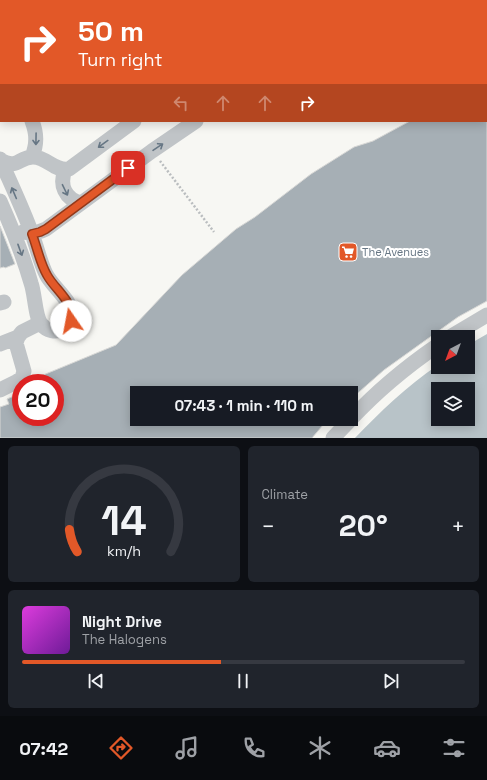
<!DOCTYPE html>
<html lang="en">
<head>
<meta charset="utf-8">
<style>
	:root { --surface:#171b24; --page:#20242c; --text:#f1f3f6; --muted:#9ea1a6; --line:#363941; --accent:#e25828 }
	body { margin:0; font-family:"Space Grotesk",sans-serif; background:var(--page); color:var(--text); height:100vh; display:flex; flex-direction:column; font-size:15px; white-space:nowrap }
	* { box-sizing:border-box; margin:0 }
	p { font-size:13px; color:var(--muted) }
	.icon { flex:none; width:22px; height:22px; fill:none; stroke:currentColor; stroke-width:2; stroke-linecap:round; stroke-linejoin:round }
	.map { position:relative; height:438px; overflow:hidden }
	.panel { display:flex; flex-direction:column; gap:8px; padding:8px; background:#0d0f14; flex:1 }
	.panel>* { flex:none }
	.hud { position:absolute; left:0px; top:0px; width:487px; height:122px; box-shadow:0 2px 10px #0003; background:#e25828; color:#fff; overflow:hidden }
	.needle { width:26px; rotate:221deg }
	.tools { position:absolute; left:431px; top:330px; display:grid; gap:8px }
	.tools a { display:grid; place-items:center; width:44px; height:44px; border-radius:0px; background:var(--surface); box-shadow:0 2px 10px #0003; font-size:20px }
	.speed { position:absolute; left:12px; top:374px; display:flex; gap:8px; font-size:20px; font-weight:700; text-align:center }
	.speed>* { display:grid; place-content:center; width:52px; height:52px; border-radius:50%; background:var(--surface); box-shadow:0 2px 10px #0003; line-height:1 }
	.speed .limit { border:6px solid #d22; background:#fff; color:#111 }
	.pin { position:absolute; display:grid; place-items:center; width:34px; height:34px; color:#fff; margin:-17px; border-radius:8px; box-shadow:0 2px 6px #0006 }
	.me { position:absolute; width:44px; margin:-22px; rotate:348deg; stroke-linejoin:round; filter:drop-shadow(0 0 3px #0008) }
	.turn { display:flex; align-items:center; gap:14px; height:84px; padding:0 12px; font-size:18px }
	.turn .icon { width:52px; height:52px; stroke-width:2.5 }
	.turn b { display:block; font-size:28px; line-height:34px }
	.lanes { display:flex; align-items:center; height:38px; padding:0 12px; background:#0003; justify-content:center; gap:20px; direction:ltr }
	.lanes .off { opacity:.35 }
	.big { font-size:30px; font-weight:800; line-height:1.1 }
	.panel .card { flex:1; display:flex; flex-direction:column; justify-content:center; gap:6px; min-width:0; padding:0 14px; border-radius:6px; background:var(--page) }
	.panel .dial { align-items:center; gap:0 }
	.dial svg { height:104px; overflow:visible; fill:none; stroke:var(--line); stroke-width:7; stroke-linecap:round; text-anchor:middle }
	.dial text { fill:var(--text); stroke:none }
	.song { display:flex; align-items:center; gap:12px }
	.cover { width:48px; height:48px; border-radius:6px; background:linear-gradient(135deg,hsl(300 70% 55%),hsl(280 70% 35%)) }
	.played { height:4px; border-radius:2px; background:linear-gradient(90deg,var(--accent) 45%,var(--line) 45%) }
	.keys { display:flex; justify-content:space-around; direction:ltr }
	.heat { display:flex; justify-content:space-between; align-items:center; font-size:22px; direction:ltr }
	.panel .tiles { flex:1; display:grid; gap:8px; grid-template-columns:1fr 1fr }
	.card:last-child { grid-column:span 2 }
	.trip { position:absolute; left:130px; top:386px; width:228px; height:40px; border-radius:0px; background:var(--surface); box-shadow:0 2px 10px #0003; font-weight:800; line-height:40px; text-align:center }
	.tab-bar { display:flex; height:64px; justify-content:space-around; align-items:center; background:#090b0e; color:var(--muted) }
	.tab-bar .icon { width:28px; height:28px }
	.tab-bar .on { color:var(--accent) }
	.tab-bar b { font-size:18px; color:var(--text) }
	.map>svg:first-child { display:block }
	.water { fill:#b8c3c8; fill-rule:evenodd }
	.building { fill:#a6afb5; stroke:#d8d8d6 }
	.lines { fill:none; stroke-linecap:round; stroke-linejoin:round }
	.path { stroke:#babdbf; stroke-width:2.5; stroke-dasharray:2 2; stroke-linecap:butt }
	.minor { stroke:#c0c4c7; stroke-width:15 }
	.oneway { stroke:#667684 }
	.route-casing { stroke:#93391a; stroke-width:10 }
	.route { stroke:#e25828; stroke-width:7 }
	.labels { text-anchor:middle; stroke-width:4; stroke-linejoin:round; paint-order:stroke }
	.poi-label { font-size:11px; fill:#667684; stroke:#fff; text-anchor:start }
</style>
</head>
<body>
<div class="map">
<svg width="487" height="438" viewBox="0 0 487 438">
	<rect width="100%" height="100%" fill="#f7f7f3"/>
	<!-- water -->
	<path class="water" d="M487,334V438H355C381,411 407,386 438,365V367H468V345ZM438,389H468V419H438Z"/>
	<!-- building -->
	<path class="building" d="M410,121H487V301L458,317L384,370L351,399V392L350,393H137V419H328L312,438H0V407L9,404L7,399L21,393V417H55V383H29L31,380L116,345L182,275L236,229L255,217L311,174L354,147L373,141Z
		M0,226L15,264L5,268L4,267L0,268Z"/>
	<g class="lines">
		<!-- path -->
		<path class="path" d="M160,161L214,232"/>
		<!-- minor -->
		<path class="minor" d="M173,0L174,1
			M478,0V1
			M17,1L18,0
			M57,1L59,0
			M333,1L337,0
			M433,1V0
			M456,1L458,0
			M0,2L2,0
			M0,13H1
			M486,25L487,28
			M0,49L1,48
			M486,49L487,48
			M486,84L487,85
			M32,121C37,134 37,144 32,157
			M0,159C11,184 23,209 32,234C37,247 40,262 46,274C52,287 75,303 72,317C71,323 68,326 63,329C56,333 47,331 41,324C35,316 35,294 31,283C23,255 12,228 0,201
			M0,160C19,170 18,157 33,157C47,157 55,172 69,169L134,121
			M65,170C59,185 65,199 81,203
			M23,232C31,234 38,233 46,229L152,151L196,121
			M0,303L4,302
			M450,337L487,315
			M0,344L18,337
			M0,390L16,382L22,378L24,371L16,343L18,337L22,332L40,323
			M351,419C377,391 406,367 438,345
			M333,438L351,419"/>
	</g>
	<!-- one-way arrows -->
	<defs><path id="oneway-shaft" d="M-6 0H5M1.5-3L5.5 0L1.5 3" fill="none" stroke-width="1.6" stroke-linecap="round" stroke-linejoin="round"/></defs>
	<g class="oneway">
		<use href="#oneway-shaft" transform="translate(36 139) rotate(91)"/>
		<use href="#oneway-shaft" transform="translate(103 144) rotate(144)"/>
		<use href="#oneway-shaft" transform="translate(158 147) rotate(-34)"/>
		<use href="#oneway-shaft" transform="translate(65 190) rotate(64)"/>
		<use href="#oneway-shaft" transform="translate(14 193) rotate(-113)"/>
		<use href="#oneway-shaft" transform="translate(20 250) rotate(70)"/>
	</g>
	<g class="lines">
		<!-- route casing -->
		<g class="route-casing">
			<path id="route" d="M71,321C75,302 55,290 47,275C40,263 37,247 32,234L40,232L46,229L128,168"/>
		</g>
		<!-- route -->
		<use href="#route" class="route"/>
	</g>
	<!-- icons -->
	<defs>
		<g id="supermarket-square" transform="scale(1)"><rect x="-9" y="-9" width="18" height="18" rx="4" fill="#e25828" stroke="#fff"/><path d="M-6-5.5h2.5l.6 2H6L4.5 2H-2.5L-4.4-4H-6ZM-1.5 3.2a1.3 1.3 0 1 0 .1 0ZM3 3.2a1.3 1.3 0 1 0 .1 0Z" fill="#fff"/></g>
	</defs>
	<g fill-rule="evenodd">
		<use href="#supermarket-square" x="348" y="252"/>
	</g>
	<g class="labels">
		<!-- poi labels -->
		<g class="poi-label">
			<text x="362" y="256">The Avenues</text>
		</g>
	</g>
</svg>
<div class="tools">
<a><svg class="needle" viewBox="-14 -14 28 28"><path d="M0-13l5 13h-10z" fill="#e53935"/><path d="M0 13l5-13h-10z" fill="#9ea1a6"/></svg></a>
<a><svg class="icon" aria-label="layers" viewBox="0 0 24 24"><path d="M12 4l9 5-9 5-9-5zM3 14l9 5 9-5"/></svg></a>
</div>
<div class="speed"><div class="limit">20</div></div>
<div class="pin" style="left:128px;top:168px;background:#d93025"><svg class="icon" aria-label="arrive" viewBox="0 0 24 24"><path d="M6 21V4h12l-3 4 3 4H6"/></svg></div>
<svg class="me" style="left:71px;top:321px" viewBox="-20 -20 40 40"><circle r="19" fill="#fff"/><path d="M0-13L10 11 0 6-10 11z" fill="#e25828"/></svg>
<div class="trip">07:43 · 1 min · 110 m</div>
<div class="hud">
<div class="turn"><svg class="icon" aria-label="right" viewBox="0 0 24 24"><path d="M7 20v-9h11M14 6l5 5-5 5"/></svg><div><b>50 m</b>Turn right</div></div>
<div class="lanes"><svg class="icon off" aria-label="left" viewBox="0 0 24 24"><path d="M17 20v-9H6M10 6l-5 5 5 5"/></svg><svg class="icon off" aria-label="ahead" viewBox="0 0 24 24"><path d="M12 20V5M6 11l6-6 6 6"/></svg><svg class="icon off" aria-label="ahead" viewBox="0 0 24 24"><path d="M12 20V5M6 11l6-6 6 6"/></svg><svg class="icon" aria-label="right" viewBox="0 0 24 24"><path d="M7 20v-9h11M14 6l5 5-5 5"/></svg></div>
</div>
</div>
<section class="panel">
<div class="tiles">
<div class="card dial"><svg viewBox="0 0 100 80">
<path d="M14 69A42 42 0 1 1 86 69"/>
<path d="M14 69A42 42 0 0 1 8 52" stroke="#e25828"/>
<text x="50" y="56" font-size="32" font-weight="700">14</text>
<text x="50" y="72" font-size="11">km/h</text>
</svg></div>
<div class="card"><p>Climate</p>
<div class="heat"><a>−</a><b class="big">20°</b><a>+</a></div>
</div>
<div class="card">
<div class="song"><i class="cover"></i><div><b>Night Drive</b><p>The Halogens</p></div></div>
<div class="played"></div>
<div class="keys"><svg class="icon" aria-label="previous" viewBox="0 0 24 24"><path d="M18 5L8 12l10 7zM5 5v14"/></svg><svg class="icon" aria-label="pause" viewBox="0 0 24 24"><path d="M8 5v14M16 5v14"/></svg><svg class="icon" aria-label="next" viewBox="0 0 24 24"><path d="M6 5l10 7-10 7zM19 5v14"/></svg></div>
</div>
</div>
</section>
<nav class="tab-bar">
<b>07:42</b>
<svg class="icon on" aria-label="directions" viewBox="0 0 24 24"><path d="M12 3l9 9-9 9-9-9zM9 14v-3h6M13 9l2 2-2 2"/></svg>
<svg class="icon" aria-label="music" viewBox="0 0 24 24"><path d="M9 18V5l10-2v13"/><circle cx="6" cy="18" r="3"/><circle cx="16" cy="16" r="3"/></svg>
<svg class="icon" aria-label="phone" viewBox="0 0 24 24"><path d="M5 4h4l2 5-3 2q2 4 5 5l2-3 5 2v4C11 20 4 13 5 4z"/></svg>
<svg class="icon" aria-label="climate" viewBox="0 0 24 24"><path d="M12 3v18M4 7l16 10M4 17L20 7"/></svg>
<svg class="icon" aria-label="car" viewBox="0 0 24 24"><path d="M5 17H2v-5l4-1 3-4h7l3 4 3 1v5h-3M9 17h6M6 11h13"/><circle cx="7" cy="17" r="2"/><circle cx="17" cy="17" r="2"/></svg>
<svg class="icon" aria-label="filters" viewBox="0 0 24 24"><path d="M4 7h16M4 17h16"/><circle cx="9" cy="7" r="2"/><circle cx="15" cy="17" r="2"/></svg>
</nav>
</body>
</html>
